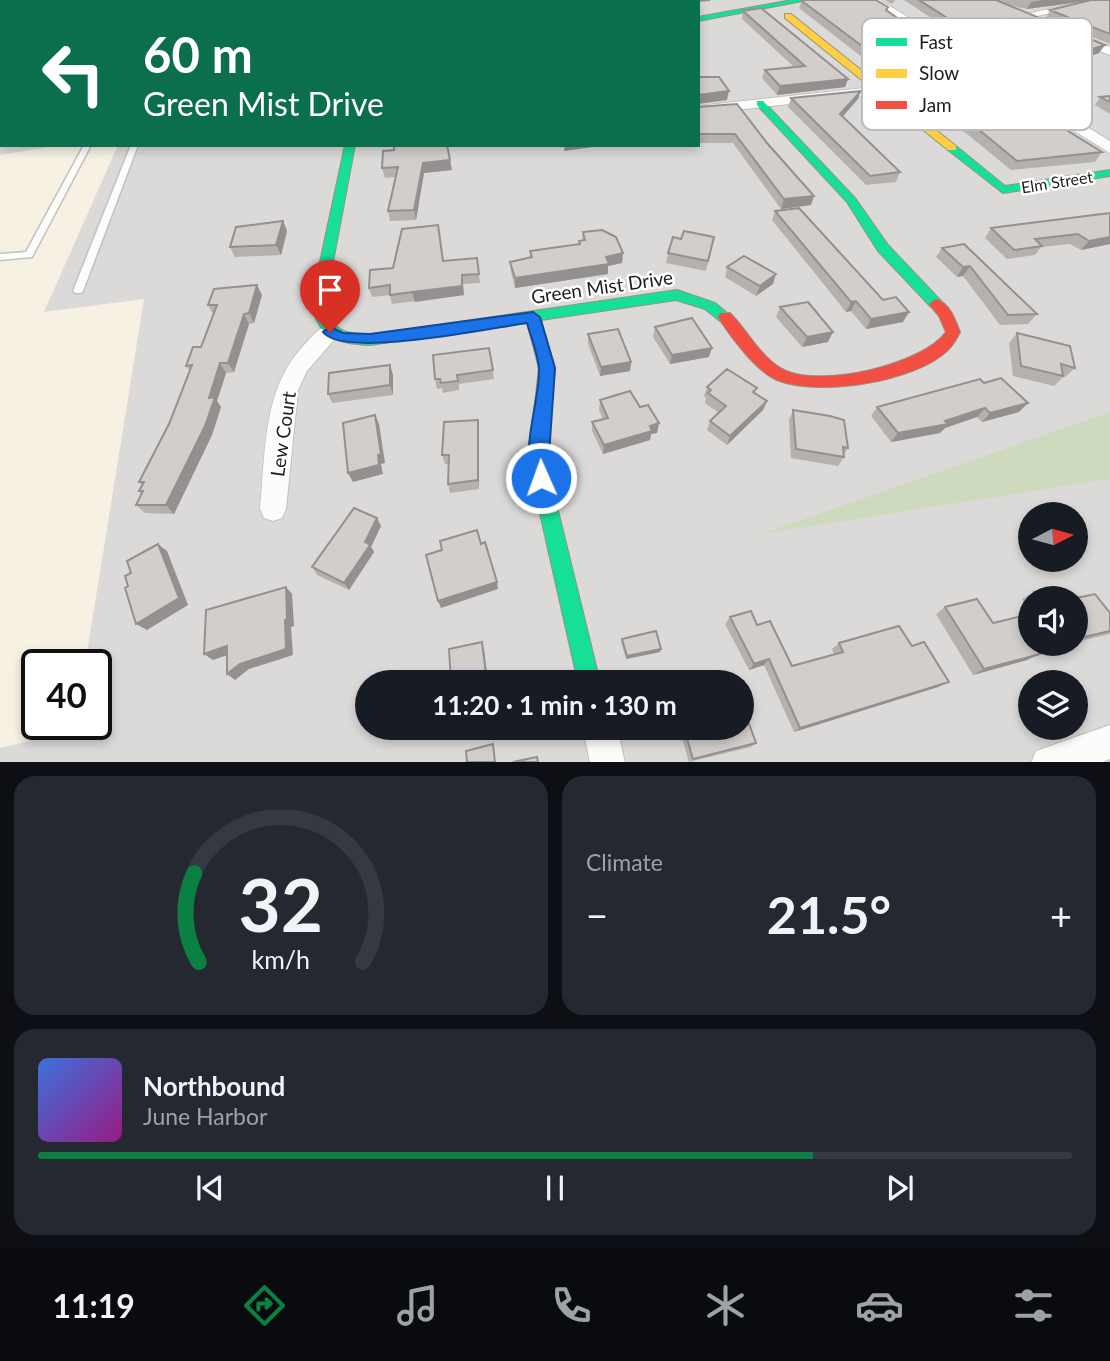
<!DOCTYPE html>
<html lang="en">
<head>
<meta charset="utf-8">
<style>
	:root { --surface:#171b24; --page:#242831; --text:#f1f3f6; --muted:#9ea1a6; --line:#363941; --accent:#0b8043 }
	body { margin:0; font-family:Lato,sans-serif; background:var(--page); color:var(--text); height:100vh; display:flex; flex-direction:column; font-size:26px; white-space:nowrap }
	* { box-sizing:border-box; margin:0 }
	p { font-size:23px; color:var(--muted) }
	.icon { flex:none; width:38px; height:38px; fill:none; stroke:currentColor; stroke-width:2; stroke-linecap:round; stroke-linejoin:round }
	.map { position:relative; height:762px; overflow:hidden }
	.side { display:flex; flex-direction:column; gap:14px; padding:14px; background:#0d0f14; flex:1 }
	.side>* { flex:none }
	.hud { position:absolute; left:0px; top:0px; width:700px; height:147px; box-shadow:0 4px 10px #0003; background:#0b6e4f; color:#fff; overflow:hidden }
	.needle { width:46px; rotate:84deg }
	.buttons { position:absolute; left:1018px; top:502px; display:grid; gap:14px }
	.buttons a { display:grid; place-items:center; width:70px; height:70px; border-radius:50%; background:var(--surface); box-shadow:0 4px 10px #0003; font-size:35px }
	.speed { position:absolute; left:21px; top:649px; display:flex; gap:14px; font-size:35px; font-weight:700; text-align:center }
	.speed>* { display:grid; place-content:center; width:91px; height:91px; border-radius:50%; background:var(--surface); box-shadow:0 4px 10px #0003; line-height:1 }
	.speed .limit { border:4px solid #111; border-radius:10px; background:#fff; color:#111 }
	.pin { position:absolute; display:grid; place-items:center; width:60px; height:60px; color:#fff; margin:-72px -30px; border-radius:50% 50% 50% 0; rotate:-45deg; box-shadow:0 0 7px #0007 }
	.pin .icon { rotate:45deg }
	.me { position:absolute; width:77px; margin:-38px; rotate:358deg; stroke-linejoin:round; filter:drop-shadow(0 0 5px #0008) }
	.turn { display:flex; align-items:center; gap:24px; height:147px; padding:0 28px; font-size:32px }
	.turn .icon { width:91px; height:91px; stroke-width:2.5 }
	.turn b { display:block; font-size:49px; line-height:60px }
	.big { font-size:52px; font-weight:700; line-height:1.1 }
	.side .tile { flex:1; display:flex; flex-direction:column; justify-content:center; gap:10px; min-width:0; padding:0 24px; border-radius:21px; background:var(--page) }
	.side .dial { align-items:center; gap:0 }
	.dial svg { height:182px; overflow:visible; fill:none; stroke:var(--line); stroke-width:7; stroke-linecap:round; text-anchor:middle }
	.dial text { fill:var(--text); stroke:none }
	.song { display:flex; align-items:center; gap:21px }
	.cover { width:84px; height:84px; border-radius:10px; background:linear-gradient(135deg,hsl(220 70% 55%),hsl(310 70% 35%)) }
	.played { height:7px; border-radius:4px; background:linear-gradient(90deg,var(--accent) 75%,var(--line) 75%) }
	.keys { display:flex; justify-content:space-around; direction:ltr }
	.heat { display:flex; justify-content:space-between; align-items:center; font-size:38px; direction:ltr }
	.side .tiles { flex:1; display:grid; gap:14px; grid-template-columns:1fr 1fr }
	.tile:last-child { grid-column:span 2 }
	.trip { position:absolute; left:355px; top:670px; width:399px; height:70px; border-radius:35px; background:var(--surface); box-shadow:0 4px 10px #0003; font-weight:700; line-height:70px; text-align:center }
	.dock { display:flex; height:112px; justify-content:space-around; align-items:center; background:#090b0e; color:var(--muted) }
	.dock .icon { width:49px; height:49px }
	.dock .on { color:var(--accent) }
	.dock b { font-size:32px; color:var(--text) }
	.map>svg:first-child { display:block }
	.residential { fill:#dcdad8; fill-rule:evenodd }
	.education { fill:#f6f1e3 }
	.forest { fill:#cddabe }
	.lines { fill:none; stroke-linecap:round; stroke-linejoin:round }
	.lane-casing { stroke:#c2c1bf; stroke-width:3 }
	.street-casing { stroke:#c2c1bf; stroke-width:2 }
	.fast-casing { stroke:#969380; stroke-width:2 }
	.slow-casing { stroke:#969380; stroke-width:2 }
	.jam-casing { stroke:#969380; stroke-width:2 }
	.lane { fill:#fcfcfb; fill-rule:evenodd }
	.street { fill:#fcfcfb; fill-rule:evenodd }
	.fast { fill:#16e098; fill-rule:evenodd }
	.slow { fill:#ffcf43; fill-rule:evenodd }
	.jam { fill:#f24e42; fill-rule:evenodd }
	.wall { fill:#b5b1af }
	.shaded-wall { fill:#93908f }
	.building { fill:#d2cecc; stroke:#93908f; stroke-width:2 }
	.route { fill:#1a73e8; stroke:#114b97; stroke-width:2 }
	.labels { text-anchor:middle; stroke-width:5; stroke-linejoin:round; paint-order:stroke }
	.far-street-label { font-size:16px; fill:#1e1e1e; stroke:#fff }
	.street-label { font-size:19px; fill:#1e1e1e; stroke:#fff }
	.key { fill:#fff; stroke:#bcbcbc; stroke-width:2 }
	.key-label { font-size:19px; fill:#1e1e1e }
</style>
</head>
<body>
<div class="map">
<svg width="1110" height="763" viewBox="0 0 1110 763">
	<rect width="100%" height="100%" fill="#edeae7"/>
	<!-- residential -->
	<path class="residential" d="M0,0H1110V762H0ZM2,2H698V145H2ZM1031,514H1076V560H1031ZM1031,598H1076V644H1031ZM37,665H96V724H37ZM368,682H742V728H368ZM1031,682H1076V728H1031Z"/>
	<!-- education -->
	<path class="education" d="M62,145H118L44,312L144,299L85,665H37V724L75,725L74,730L0,748V155Z"/>
	<!-- forest -->
	<path class="forest" d="M1110,412V479L761,534Z"/>
	<g class="lines">
		<!-- lane casing -->
		<g class="lane-casing">
			<path id="lane" d="M84,145H91L32,257L0,260V254L26,252Z
				M131,145H138L83,291L81,293H75L73,291Z"/>
		</g>
		<!-- street casing -->
		<g class="street-casing">
			<path id="street" d="M313,0H345L312,2Z
				M617,0H628L629,2H618Z
				M872,0H880L1110,141V153L995,82L698,114V106L985,75L872,4Z
				M1087,0H1108L1024,19L1018,16Z
				M0,9H2L0,17Z
				M1076,33L1110,47V55L1072,40L1070,37Z
				M330,324L337,327L341,332L307,371L298,390L286,509L282,518L273,521L264,518L260,509C266,452 262,388 305,344C312,336 319,328 330,324Z
				M1110,725V759L1100,763H1031L1036,751Z
				M583,728H617L625,763H590Z"/>
		</g>
		<!-- fast casing -->
		<g class="fast-casing">
			<path id="fast" d="M792,0H808L698,21V17Z
				M757,101H763L855,198L888,245L941,301L943,304L941,307H931L878,251L847,202L757,105Z
				M0,139H2V145H0Z
				M345,145H355L325,304C333,332 343,333 370,335L677,290L715,303L732,317L730,321H720L705,309L676,300L541,320L555,368L547,457L550,478L600,682H578L532,478L529,457L539,368L527,322L370,345C336,343 320,339 311,304Z
				M948,146H956L1005,186L1110,170V176L1003,193L948,150Z"/>
		</g>
		<!-- slow casing -->
		<g class="slow-casing">
			<path id="slow" d="M785,14H791L956,146V150H948L785,18Z"/>
		</g>
		<!-- jam casing -->
		<g class="jam-casing">
			<path id="jam" d="M936,299C950,304 955,319 960,332C957,338 953,345 948,350C915,382 819,397 777,380C756,371 730,336 718,317L720,313H730C748,331 762,360 786,371C823,387 922,365 946,332L939,316L929,304Z"/>
		</g>
		<!-- lane -->
		<use href="#lane" class="lane"/>
		<!-- street -->
		<use href="#street" class="street"/>
		<!-- fast -->
		<use href="#fast" class="fast"/>
		<!-- slow -->
		<use href="#slow" class="slow"/>
		<!-- jam -->
		<use href="#jam" class="jam"/>
	</g>
	<!-- wall -->
	<path class="wall" d="M885,0H895L892,4Z
		M904,0H1110V44L1046,18L1050,10L1086,1L1027,9L1008,5L1099,53L1079,60L998,27L996,31L1064,71L1059,80L1030,83Z
		M802,1L888,7L886,11L966,66L962,75L894,82L799,8Z
		M743,11L848,79L845,87L777,95L762,78L765,70L794,67L742,19Z
		M913,85L1102,152L1095,162L1011,170L967,134L909,94Z
		M1110,96V114L1095,105L1100,97Z
		M791,98L858,99L843,116L900,172L896,182L866,185L788,107Z
		M737,104L811,205L781,209L733,143H698V107Z
		M394,150L452,170L424,173L416,220L390,221L388,211L395,177L385,178L382,168Z
		M775,211L903,322L866,329L851,311L846,312L772,220Z
		M1110,213V244L1081,250L1070,244L1041,247L1035,255L1007,259L985,238L991,228Z
		M283,221L287,231L281,255L235,257L230,247Z
		M583,232L623,253L622,263L608,266V274L515,288L511,272L510,262L530,257V251L579,244V241H582Z
		M714,237L706,271L666,263L668,253L681,239Z
		M964,244L1037,314L1028,324L1000,325L963,276L957,277L936,257L942,248Z
		M477,258L480,283L463,284L464,295L392,304L390,295L372,297L369,288L443,261Z
		M727,267L773,284L756,296L725,277Z
		M262,295L254,323L249,324L234,372L226,373L217,401L221,407L212,435L174,514L145,513L136,505L141,494L139,491L142,485L139,482L169,424L190,371L186,366L201,347L213,314L208,305Z
		M780,307L828,342L802,347L776,317Z
		M655,327L709,357L670,364L653,337Z
		M1017,333L1075,368L1065,377H1063L1054,386L1013,376L1009,343Z
		M588,334L631,362L630,371L600,376L588,344Z
		M489,348L494,379L459,384V390L443,393L442,388L437,389L435,379Z
		M390,365L393,375V395L332,403L328,394Z
		M980,379L1019,412L982,422L977,417L945,428L940,433L891,442L871,416L877,407Z
		M707,387L755,393L767,401L763,410L727,445L707,430L710,421L719,413L705,403L706,398L704,396Z
		M600,400L640,407L659,423L657,433L651,434L650,440L603,454L592,431V422L603,419L599,410Z
		M793,410L848,448L844,454V457L838,466L791,458L789,420Z
		M479,429V489L450,493L448,484L449,464H445L442,455Z
		M381,526L371,547L374,552L349,590L317,575L312,567Z
		M1034,592L1065,598H1031V611L1022,599Z
		M1076,598L1110,613V634L1076,642Z
		M945,607L993,623L1031,644H1068L1037,651L1027,660L973,675L936,614Z
		M730,617L757,625L792,666L834,655L832,649L839,643L938,687L794,732L764,665L749,670L725,624Z
		M622,639L660,652L626,659L621,642Z
		M679,728H742L756,743L751,747L689,762Z"/>
	<!-- shaded-wall -->
	<path class="shaded-wall" d="M55,0H66L65,2H54Z
		M517,0H536V1L517,2Z
		M650,0H671L669,2H650Z
		M685,0H710V1L698,2H685Z
		M1043,0H1095L1027,9L1031,2Z
		M1105,45L1099,53L1079,60L1085,51Z
		M2,58V74L0,76V60Z
		M966,66L962,75L894,82L898,73Z
		M848,79L845,87L777,95L780,86Z
		M729,91L727,100L698,104V95Z
		M861,91L858,99L837,123L840,114Z
		M565,145H608L564,151Z
		M450,160L452,170L424,173L416,220L414,210L423,163Z
		M814,196L811,205L781,209L784,199Z
		M283,221L287,231L281,255L276,245Z
		M1110,237V244L1081,250L1089,241Z
		M623,253L622,263L608,266V274L515,288V278Z
		M970,266L963,276L957,277L963,267Z
		M776,274L773,284L756,296L760,286Z
		M462,275L464,295L415,302L412,292Z
		M257,285L262,295L254,323L249,313Z
		M856,301L851,311L846,312L851,302Z
		M909,312L903,322L866,329L871,319Z
		M244,314L249,324L234,372L228,363Z
		M833,332L828,342L802,347L807,337Z
		M712,348L709,357L670,364L672,355Z
		M631,362L630,371L600,376L601,367Z
		M220,363L226,373L217,401L221,407L212,435L174,514L166,505L209,398Z
		M390,365L393,375V395L390,385Z
		M767,401L763,410L727,445L730,436Z
		M1028,403L1019,412L982,422L990,413Z
		M985,408L977,417L945,428L940,433L891,442L898,433L945,421Z
		M375,415L379,424L385,463L381,464L383,474L353,482L348,473L378,455Z
		M478,420L479,429V489L478,480Z
		M659,423L657,433L651,434L650,440L603,454L604,445L650,426Z
		M377,518L381,526L371,547L374,552L349,590L344,583Z
		M158,544L167,551L188,605L147,630L136,624Z
		M497,582L498,589L441,608L438,601Z
		M286,587L292,594L294,626L291,627L293,655L249,669L235,680L227,674L240,664L285,620Z
		M482,642L484,649L488,682H487Z
		M227,646L236,652L213,660L204,654Z
		M661,649L660,652L626,659L627,656Z
		M1040,654L1027,660L973,675L984,669Z
		M769,659L764,665L749,670L754,664Z
		M949,682L938,687L794,732L800,728Z"/>
	<!-- building -->
	<path class="building" d="M25,0H55L54,2H23Z
		M102,0H255V2H101Z
		M294,0H326V2H294Z
		M381,0H405L406,2H381Z
		M468,0H504L505,2H468Z
		M540,0H595L596,2H542Z
		M803,0H876L888,7L886,10L966,66L898,73L802,1Z
		M919,0H996L1105,45L1085,51L1002,18L996,31L1064,71L1035,74Z
		M1091,0H1110V34L1050,10Z
		M761,8L848,79L780,86L765,70L805,66L743,11Z
		M2,26V58L0,60V28Z
		M0,75H2V114H0Z
		M698,77H719L729,91L698,95Z
		M982,78L1102,152L1017,161L972,124L913,85Z
		M861,91L840,114L900,172L870,176L791,98Z
		M1110,96V102L1100,97Z
		M737,104L767,143L814,196L784,199L735,134H698V107Z
		M394,145H447L450,160L423,163L414,210L388,211L398,167L382,168L383,151L394,150Z
		M799,208L883,300L896,297L909,312L871,319L856,301L851,302L775,211Z
		M1110,213V237L1089,241L1078,234L1035,239L1042,246L1014,250L991,228Z
		M283,221L276,245L230,247L236,227Z
		M438,225L443,261L477,258L479,274L462,275V286L412,292L390,295V285L369,288L370,270L393,268L402,229Z
		M602,230L616,237L623,253L606,257L609,264L515,278L510,262L532,257L530,251L580,244L579,241L585,240L583,232Z
		M684,231L714,237L708,261L668,253L673,237L681,239Z
		M964,244L1037,314L1008,315L970,266L963,267L942,248Z
		M744,256L776,274L760,286L727,267Z
		M257,285L249,313L244,314L228,363H220L209,398L215,397L205,426L166,505H136L143,491H139L144,482H139L169,424L192,365L186,366L193,347H201L217,305H208L214,289Z
		M808,302L833,332L807,337L780,307Z
		M692,318L712,348L672,355L655,327Z
		M618,329L631,362L601,367L588,334Z
		M1017,333L1070,346L1075,368L1061,364L1063,376L1021,366Z
		M489,348L493,370L457,375L458,381L441,383L440,379H435L433,355Z
		M390,365V385L328,394L329,373Z
		M727,369L757,388L753,392L767,401L730,436L710,421L726,406L708,393L711,390L707,387Z
		M1001,378L1028,403L990,413L985,408L945,421L948,424L898,433L877,407L980,379L984,383Z
		M630,391L640,407L648,405L659,423L650,426L652,431L604,445L592,422L608,418L600,400Z
		M793,410L830,416L844,420L848,448L843,447L844,457L796,449Z
		M375,415L381,454L378,455L379,465L348,473L343,423Z
		M478,420V480L448,484L449,455H442L444,422Z
		M354,508L377,518L365,542L370,545L344,583L312,567Z
		M477,530L481,544L485,542L497,582L438,601L426,555L442,550L440,541Z
		M158,544L179,598L136,624L125,588L128,586L125,576L131,573L127,561Z
		M286,587L287,619L285,620L286,649L240,664L227,674V646L204,654L206,610Z
		M1056,587L1065,598H1039L1034,592Z
		M1095,594L1110,613V631L1076,639V598Z
		M977,599L993,623L1031,614V644H1054L1035,648L1040,654L984,669L945,607Z
		M751,611L757,625L770,621L792,666L843,652L839,643L899,626L912,646L924,642L949,682L800,728L769,659L754,664L730,617Z
		M656,631L661,649L627,656L622,639Z
		M482,642L487,682H451L449,649Z
		M742,704L756,743L693,759L684,728H742Z
		M493,744L495,762H467L466,751Z
		M537,757L538,762H513Z"/>
	<!-- route -->
	<path class="route" d="M533,312L540,317L555,368L547,484H535C519,451 539,405 539,371C539,356 531,338 527,323C491,328 343,359 323,332L330,327L343,333L370,334Z"/>
	<g class="labels">
		<!-- far-street labels -->
		<g class="far-street-label">
			<text transform="translate(1057 182) rotate(-9)" y="6">Elm Street</text>
		</g>
		<!-- street labels -->
		<g class="street-label">
			<text transform="translate(602 287) rotate(-8)" y="7">Green Mist Drive</text>
			<text transform="translate(283 434) rotate(-82)" y="7">Lew Court</text>
		</g>
	</g>
	<!-- legend -->
	<rect x="862" y="18" width="230" height="112" rx="10" class="key"/>
	<rect x="876" y="38" width="31" height="8" fill="#16e098"/>
	<rect x="876" y="69" width="31" height="9" fill="#ffcf43"/>
	<rect x="876" y="101" width="31" height="8" fill="#f24e42"/>
	<g class="key-label">
		<text x="919" y="49">Fast</text>
		<text x="919" y="80">Slow</text>
		<text x="919" y="112">Jam</text>
	</g>
</svg>
<div class="buttons">
<a><svg class="needle" viewBox="-14 -14 28 28"><path d="M0-13l5 13h-10z" fill="#e53935"/><path d="M0 13l5-13h-10z" fill="#9ea1a6"/></svg></a>
<a><svg class="icon" aria-label="sound" viewBox="0 0 24 24"><path d="M4 9h4l5-4v14l-5-4H4zM17 9q2 3 0 6"/></svg></a>
<a><svg class="icon" aria-label="layers" viewBox="0 0 24 24"><path d="M12 4l9 5-9 5-9-5zM3 14l9 5 9-5"/></svg></a>
</div>
<div class="speed"><div class="limit">40</div></div>
<div class="pin" style="left:330px;top:332px;background:#d93025"><svg class="icon" aria-label="arrive" viewBox="0 0 24 24"><path d="M6 21V4h12l-3 4 3 4H6"/></svg></div>
<svg class="me" style="left:541px;top:478px" viewBox="-20 -20 40 40"><circle r="17" fill="#1a73e8" stroke="#fff" stroke-width="3"/><path d="M0-11L8 9 0 5-8 9z" fill="#fff"/></svg>
<div class="trip">11:20 · 1 min · 130 m</div>
<div class="hud">
<div class="turn"><svg class="icon" aria-label="left" viewBox="0 0 24 24"><path d="M17 20v-9H6M10 6l-5 5 5 5"/></svg><div><b>60 m</b>Green Mist Drive</div></div>
</div>
</div>
<section class="side">
<div class="tiles">
<div class="tile dial"><svg viewBox="0 0 100 80">
<path d="M14 69A42 42 0 1 1 86 69"/>
<path d="M14 69A42 42 0 0 1 12 30" stroke="#0b8043"/>
<text x="50" y="56" font-size="32" font-weight="700">32</text>
<text x="50" y="72" font-size="11">km/h</text>
</svg></div>
<div class="tile"><p>Climate</p>
<div class="heat"><a>−</a><b class="big">21.5°</b><a>+</a></div>
</div>
<div class="tile">
<div class="song"><i class="cover"></i><div><b>Northbound</b><p>June Harbor</p></div></div>
<div class="played"></div>
<div class="keys"><svg class="icon" aria-label="previous" viewBox="0 0 24 24"><path d="M18 5L8 12l10 7zM5 5v14"/></svg><svg class="icon" aria-label="pause" viewBox="0 0 24 24"><path d="M8 5v14M16 5v14"/></svg><svg class="icon" aria-label="next" viewBox="0 0 24 24"><path d="M6 5l10 7-10 7zM19 5v14"/></svg></div>
</div>
</div>
</section>
<nav class="dock">
<b>11:19</b>
<svg class="icon on" aria-label="directions" viewBox="0 0 24 24"><path d="M12 3l9 9-9 9-9-9zM9 14v-3h6M13 9l2 2-2 2"/></svg>
<svg class="icon" aria-label="music" viewBox="0 0 24 24"><path d="M9 18V5l10-2v13"/><circle cx="6" cy="18" r="3"/><circle cx="16" cy="16" r="3"/></svg>
<svg class="icon" aria-label="phone" viewBox="0 0 24 24"><path d="M5 4h4l2 5-3 2q2 4 5 5l2-3 5 2v4C11 20 4 13 5 4z"/></svg>
<svg class="icon" aria-label="climate" viewBox="0 0 24 24"><path d="M12 3v18M4 7l16 10M4 17L20 7"/></svg>
<svg class="icon" aria-label="car" viewBox="0 0 24 24"><path d="M5 17H2v-5l4-1 3-4h7l3 4 3 1v5h-3M9 17h6M6 11h13"/><circle cx="7" cy="17" r="2"/><circle cx="17" cy="17" r="2"/></svg>
<svg class="icon" aria-label="filters" viewBox="0 0 24 24"><path d="M4 7h16M4 17h16"/><circle cx="9" cy="7" r="2"/><circle cx="15" cy="17" r="2"/></svg>
</nav>
</body>
</html>
